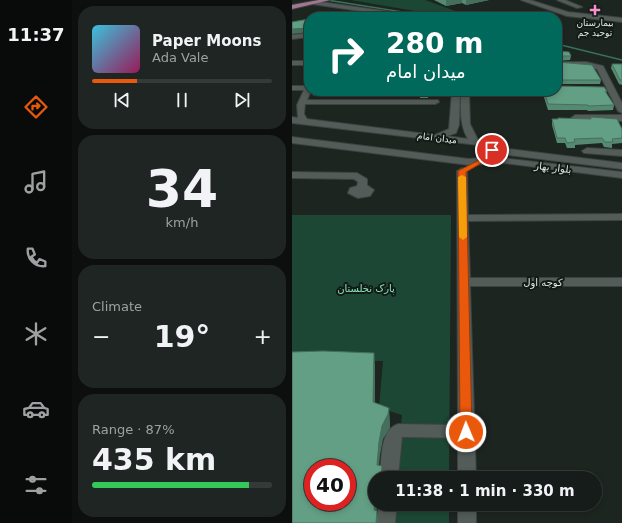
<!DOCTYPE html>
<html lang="en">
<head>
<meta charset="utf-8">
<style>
	:root { --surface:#161c19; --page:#1f2522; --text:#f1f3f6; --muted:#9ea1a2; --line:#353a38; --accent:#ea580c }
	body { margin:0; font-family:"DejaVu Sans","Noto Sans Arabic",sans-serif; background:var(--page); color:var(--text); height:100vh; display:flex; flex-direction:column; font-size:15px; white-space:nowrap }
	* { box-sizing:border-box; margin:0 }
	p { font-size:13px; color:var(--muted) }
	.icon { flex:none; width:22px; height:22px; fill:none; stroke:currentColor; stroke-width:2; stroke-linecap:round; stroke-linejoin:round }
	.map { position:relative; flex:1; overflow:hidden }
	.details { display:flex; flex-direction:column; gap:6px; padding:6px; background:#0c0f0e; width:220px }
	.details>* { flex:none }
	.banner { position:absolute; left:12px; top:12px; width:258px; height:84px; border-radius:16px; box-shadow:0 2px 6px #0003,0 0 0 1px var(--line); background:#00695c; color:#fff; overflow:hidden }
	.speed { position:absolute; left:12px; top:459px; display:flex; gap:8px; font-size:20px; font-weight:700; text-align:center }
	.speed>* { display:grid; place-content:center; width:52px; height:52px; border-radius:50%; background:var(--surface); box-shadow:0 2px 6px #0003,0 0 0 1px var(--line); line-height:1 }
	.speed .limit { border:6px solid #d22; background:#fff; color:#111 }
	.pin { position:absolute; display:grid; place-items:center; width:34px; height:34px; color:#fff; margin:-17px; border:2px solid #fff; border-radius:50%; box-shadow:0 1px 4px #0007 }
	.me { position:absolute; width:44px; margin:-22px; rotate:359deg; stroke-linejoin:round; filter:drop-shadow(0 0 3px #0008) }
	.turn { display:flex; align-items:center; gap:14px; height:84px; padding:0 16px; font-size:18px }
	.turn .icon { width:52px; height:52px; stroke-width:2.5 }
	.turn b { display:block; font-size:28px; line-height:34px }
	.big { font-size:30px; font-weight:800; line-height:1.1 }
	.details .card { flex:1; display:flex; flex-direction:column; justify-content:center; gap:6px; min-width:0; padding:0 14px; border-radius:16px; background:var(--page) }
	.details .dial { align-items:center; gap:0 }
	.dial b { font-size:52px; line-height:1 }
	.song { display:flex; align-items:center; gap:12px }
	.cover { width:48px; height:48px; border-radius:6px; background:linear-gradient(135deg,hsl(190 70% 55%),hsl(330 70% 35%)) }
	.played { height:4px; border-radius:2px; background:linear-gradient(90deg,var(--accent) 25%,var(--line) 25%) }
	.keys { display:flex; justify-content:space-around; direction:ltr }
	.heat { display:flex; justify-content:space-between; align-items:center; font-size:22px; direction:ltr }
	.charge { height:6px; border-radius:3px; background:linear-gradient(90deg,#34c759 87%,var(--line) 0) }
	.trip { position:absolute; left:76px; top:471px; width:234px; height:40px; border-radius:20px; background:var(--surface); box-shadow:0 2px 6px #0003,0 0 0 1px var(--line); font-weight:800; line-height:40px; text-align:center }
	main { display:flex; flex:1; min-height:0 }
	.menu { display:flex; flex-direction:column; width:72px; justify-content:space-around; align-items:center; background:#090b0a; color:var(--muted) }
	.menu .icon { width:28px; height:28px }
	.menu .current { color:var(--accent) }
	.menu b { font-size:18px; color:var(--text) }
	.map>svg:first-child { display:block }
	.green { fill:#1d4735 }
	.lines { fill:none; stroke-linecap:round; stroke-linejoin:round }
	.stream { stroke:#377359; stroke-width:1.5 }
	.minor-casing { stroke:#3c423f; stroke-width:2 }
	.major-casing { stroke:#3c423f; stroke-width:2 }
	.minor { fill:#535c58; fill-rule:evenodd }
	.major { fill:#a27791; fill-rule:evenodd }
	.wall { fill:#558972 }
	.shaded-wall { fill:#456f5c }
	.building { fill:#639f84; stroke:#456f5c; fill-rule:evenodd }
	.route { fill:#ea580c; stroke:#983908 }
	.slow { fill:#f59e0b }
	.poi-dot { fill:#f790ce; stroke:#131b17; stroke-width:1.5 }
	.labels { text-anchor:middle; stroke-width:4; stroke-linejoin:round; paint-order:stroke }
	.far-poi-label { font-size:9px; fill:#e3e8e5; stroke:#131b17 }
	.far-street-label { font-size:9px; fill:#e3e8e5; stroke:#131b17 }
	.street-label { font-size:10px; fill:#e3e8e5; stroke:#131b17 }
	.park-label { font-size:10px; fill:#87e3ba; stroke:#131b17 }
</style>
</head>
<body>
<main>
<nav class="menu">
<b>11:37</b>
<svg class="icon current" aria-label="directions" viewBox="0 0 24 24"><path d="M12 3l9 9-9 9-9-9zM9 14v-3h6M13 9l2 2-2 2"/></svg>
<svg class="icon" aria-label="music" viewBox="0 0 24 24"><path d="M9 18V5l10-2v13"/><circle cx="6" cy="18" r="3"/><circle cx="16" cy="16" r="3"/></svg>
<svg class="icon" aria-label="phone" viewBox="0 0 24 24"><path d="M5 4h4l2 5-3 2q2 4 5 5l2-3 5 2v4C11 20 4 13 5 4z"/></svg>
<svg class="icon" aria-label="climate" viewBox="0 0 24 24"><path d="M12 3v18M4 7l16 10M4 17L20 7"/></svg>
<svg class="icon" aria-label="car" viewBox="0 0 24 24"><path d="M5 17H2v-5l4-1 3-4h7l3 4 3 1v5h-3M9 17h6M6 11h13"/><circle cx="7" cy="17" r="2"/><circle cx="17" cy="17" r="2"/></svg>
<svg class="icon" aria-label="filters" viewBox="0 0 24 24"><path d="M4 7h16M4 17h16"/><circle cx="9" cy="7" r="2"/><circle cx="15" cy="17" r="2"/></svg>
</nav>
<section class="details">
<div class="card">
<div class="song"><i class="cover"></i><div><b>Paper Moons</b><p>Ada Vale</p></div></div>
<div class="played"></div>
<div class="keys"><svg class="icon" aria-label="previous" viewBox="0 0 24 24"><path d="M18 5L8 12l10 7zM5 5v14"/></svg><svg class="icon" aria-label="pause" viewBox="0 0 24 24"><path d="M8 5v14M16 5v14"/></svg><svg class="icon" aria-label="next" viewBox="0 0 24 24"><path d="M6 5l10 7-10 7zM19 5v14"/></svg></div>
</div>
<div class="card dial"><b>34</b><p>km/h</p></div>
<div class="card"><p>Climate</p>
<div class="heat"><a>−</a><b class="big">19°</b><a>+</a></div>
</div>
<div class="card"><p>Range · 87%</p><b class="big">435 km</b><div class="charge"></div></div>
</section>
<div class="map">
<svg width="330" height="523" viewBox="0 0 330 523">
	<rect width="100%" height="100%" fill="#1d2521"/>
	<!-- green -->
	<path class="green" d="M59,0H133L163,11L157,17Z
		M0,215H159L157,478H104L110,415L87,408L91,361L0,359Z
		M101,504H157V523H99Z"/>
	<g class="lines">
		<!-- stream -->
		<path class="stream" d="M35,0L142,17
			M265,44L330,60"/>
		<!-- minor casing -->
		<g class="minor-casing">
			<path id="minor" d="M229,0H238L276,12L330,18V22L275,16Z
				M265,0H273L290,7L285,8Z
				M22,1L121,15L124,17H109L20,4Z
				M60,14V16L58,17H37Z
				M17,33V37L0,39V35Z
				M0,61H17V65H0Z
				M265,62H294L311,66L330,103V113L326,111L305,69L294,66H265Z
				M0,86H17V91H19L15,100H146L147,102L143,104H13L12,114L15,119L143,135L157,129L160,91H168L167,125L164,133L155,136L176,139C167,125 169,107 169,91H177L178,124L186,140L217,149L330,163V169L216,155L204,152L202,157L330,172V178L212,163L177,165L0,143V137L177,159L187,158L195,152L194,149L186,145L0,123V117L6,118L5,105L12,90H0Z
				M283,115H330V121L280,120L279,118Z
				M295,148L330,150V156L292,153L290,151Z
				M170,168L175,171L176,215L330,214V220L176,221L178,278H330V286H178L184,478H166V438L110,437L106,478H88C90,461 87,430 106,424L166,425L165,171Z
				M0,172L65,173L75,179V185L82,190L78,196L66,198L56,193L58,188L65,186L66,182L62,179L0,178Z
				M87,504H105L103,523H85Z
				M166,504H184V523H166Z"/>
		</g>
		<!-- major casing -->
		<g class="major-casing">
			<path id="major" d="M27,0H38L0,9V5Z"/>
		</g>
		<!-- minor -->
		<use href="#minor" class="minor"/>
		<!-- major -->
		<use href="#major" class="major"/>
	</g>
	<!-- wall -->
	<path class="wall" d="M142,0H197L174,5L170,3L154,6Z
		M265,51L279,56L278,60L265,61Z
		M265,62L309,80L308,84H265Z
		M320,64H330V85L327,84L319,68Z
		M20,91H54L53,96H21Z
		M117,91H149V96L136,97V98H128V96H117Z
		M250,91H315L314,94L322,105L321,110L296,111L295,110H256Z
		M299,117L330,129V143L320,144V148L312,147L310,143L283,145V148H275L273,143H265L260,125V119H299Z"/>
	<!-- shaded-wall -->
	<path class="shaded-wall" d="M154,0H170V3L154,6Z
		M174,0H197L174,5Z
		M17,28V32L0,34V29Z
		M82,353L83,366V415L81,402Z
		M97,408L98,422V428L91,439L88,455L86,478L85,465L87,442L90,426Z
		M90,466L91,478H89Z
		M83,499V504H85L84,523L82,510Z
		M85,511L87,523H84Z"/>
	<!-- building -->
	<path class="building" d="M45,15L47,17H33Z
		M17,19V28L0,29V22Z
		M265,51L277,52L279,56H265Z
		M265,62L300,65L309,80H265V82Z
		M320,64H330V80H328Z
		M265,86L312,87L315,91H313L322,105L296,106V105L256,104L252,91H265Z
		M128,91H149L136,92L135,94H128Z
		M299,117L325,119L330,129V138L320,139L321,142H313L310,138L282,139L283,142L275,143L273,138H265L260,119H266V118L299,119Z
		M31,351L82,353L81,402L97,408L96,414L90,426L87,442L85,465L90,466L89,478H83V499L82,510L85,511L84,523H0V352ZM21,468H55V502H21Z"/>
	<!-- route -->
	<path class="route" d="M197,148L203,150L202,156L174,172L180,432L178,436L174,437L170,436L168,432L166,171L193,157L196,154Z"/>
	<!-- slow -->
	<path class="slow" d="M170,175L174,177L175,237L171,240L167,237L166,177Z"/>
	<!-- markers -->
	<path class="poi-dot" d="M301 4h4v4h4v4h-4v4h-4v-4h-4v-4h4z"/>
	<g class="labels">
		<!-- far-poi labels -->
		<g class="far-poi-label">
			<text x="303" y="26">بیمارستان<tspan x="303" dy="10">توحید جم</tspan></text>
		</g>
		<!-- far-street labels -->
		<g class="far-street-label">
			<text transform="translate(145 138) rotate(7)" y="3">میدان امام</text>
		</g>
		<!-- street labels -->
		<g class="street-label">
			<text transform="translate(261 167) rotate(7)" y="4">بلوار بهار</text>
			<text x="251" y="286">کوچه اول</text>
		</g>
		<!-- park labels -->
		<g class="park-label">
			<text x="74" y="292">پارک نخلستان</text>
		</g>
	</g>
</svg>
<div class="speed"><div class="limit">40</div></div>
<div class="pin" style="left:200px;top:150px;background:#d93025"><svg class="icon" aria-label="arrive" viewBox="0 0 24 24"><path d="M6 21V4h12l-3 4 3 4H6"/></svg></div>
<svg class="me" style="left:174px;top:432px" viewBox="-20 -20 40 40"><circle r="17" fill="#ea580c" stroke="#fff" stroke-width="3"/><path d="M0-11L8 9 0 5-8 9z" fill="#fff"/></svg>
<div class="trip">11:38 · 1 min · 330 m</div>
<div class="banner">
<div class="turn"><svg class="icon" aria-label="right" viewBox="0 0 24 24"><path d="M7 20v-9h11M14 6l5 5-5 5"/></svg><div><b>280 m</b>میدان امام</div></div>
</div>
</div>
</main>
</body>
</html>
